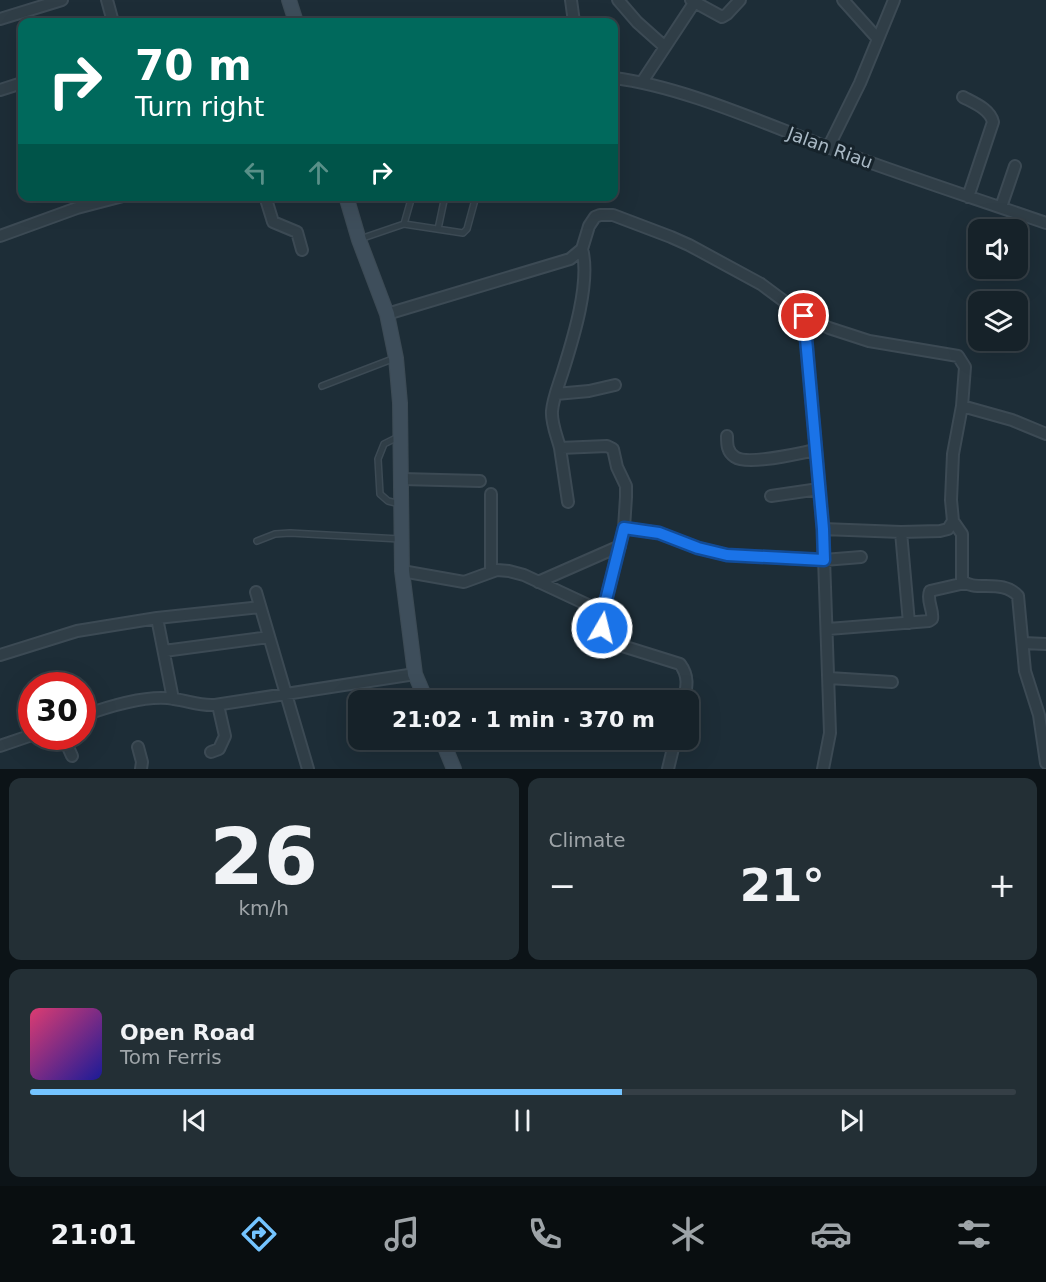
<!DOCTYPE html>
<html lang="en">
<head>
<meta charset="utf-8">
<style>
	:root { --surface:#162229; --page:#232f35; --text:#f1f3f6; --muted:#9ea4a8; --line:#353f46; --accent:#74c4ff }
	body { margin:0; font-family:"DejaVu Sans",sans-serif; background:var(--page); color:var(--text); height:100vh; display:flex; flex-direction:column; font-size:22px; white-space:nowrap }
	* { box-sizing:border-box; margin:0 }
	p { font-size:20px; color:var(--muted) }
	.icon { flex:none; width:33px; height:33px; fill:none; stroke:currentColor; stroke-width:2; stroke-linecap:round; stroke-linejoin:round }
	.map { position:relative; height:769px; overflow:hidden }
	.drawer { display:flex; flex-direction:column; gap:9px; padding:9px; background:#0c1317; flex:1 }
	.drawer>* { flex:none }
	.banner { position:absolute; left:18px; top:18px; width:600px; height:183px; border-radius:12px; box-shadow:0 6px 24px #0002,0 0 0 2px var(--line); background:#00695c; color:#fff; overflow:hidden }
	.controls { position:absolute; left:968px; top:219px; display:grid; gap:12px }
	.controls a { display:grid; place-items:center; width:60px; height:60px; border-radius:12px; background:var(--surface); box-shadow:0 6px 24px #0002,0 0 0 2px var(--line); font-size:30px }
	.speed { position:absolute; left:18px; top:672px; display:flex; gap:12px; font-size:30px; font-weight:700; text-align:center }
	.speed>* { display:grid; place-content:center; width:78px; height:78px; border-radius:50%; background:var(--surface); box-shadow:0 6px 24px #0002,0 0 0 2px var(--line); line-height:1 }
	.speed .limit { border:9px solid #d22; background:#fff; color:#111 }
	.pin { position:absolute; display:grid; place-items:center; width:51px; height:51px; color:#fff; margin:-26px; border:3px solid #fff; border-radius:50%; box-shadow:0 2px 6px #0007 }
	.me { position:absolute; width:66px; margin:-33px; rotate:8deg; stroke-linejoin:round; filter:drop-shadow(0 0 4px #0008) }
	.turn { display:flex; align-items:center; gap:21px; height:126px; padding:0 18px; font-size:27px }
	.turn .icon { width:78px; height:78px; stroke-width:2.5 }
	.turn b { display:block; font-size:42px; line-height:51px }
	.lanes { display:flex; align-items:center; height:57px; padding:0 18px; background:#0003; justify-content:center; gap:30px; direction:ltr }
	.lanes .off { opacity:.35 }
	.big { font-size:45px; font-weight:700; line-height:1.1 }
	.drawer .widget { flex:1; display:flex; flex-direction:column; justify-content:center; gap:9px; min-width:0; padding:0 21px; border-radius:12px; background:var(--page) }
	.drawer .dial { align-items:center; gap:0 }
	.dial b { font-size:78px; line-height:1 }
	.song { display:flex; align-items:center; gap:18px }
	.cover { width:72px; height:72px; border-radius:9px; background:linear-gradient(135deg,hsl(340 70% 55%),hsl(240 70% 35%)) }
	.played { height:6px; border-radius:3px; background:linear-gradient(90deg,var(--accent) 60%,var(--line) 60%) }
	.keys { display:flex; justify-content:space-around; direction:ltr }
	.heat { display:flex; justify-content:space-between; align-items:center; font-size:33px; direction:ltr }
	.drawer .tiles { flex:1; display:grid; gap:9px; grid-template-columns:1fr 1fr }
	.widget:last-child { grid-column:span 2 }
	.trip { position:absolute; left:348px; top:690px; width:351px; height:60px; border-radius:12px; background:var(--surface); box-shadow:0 6px 24px #0002,0 0 0 2px var(--line); font-weight:700; line-height:60px; text-align:center }
	.tabs { display:flex; height:96px; justify-content:space-around; align-items:center; background:#090e10; color:var(--muted) }
	.tabs .icon { width:42px; height:42px }
	.tabs .on { color:var(--accent) }
	.tabs b { font-size:27px; color:var(--text) }
	.map>svg:first-child { display:block }
	.lines { fill:none; stroke-linecap:round; stroke-linejoin:round }
	.lane-casing { stroke:#3c4a54; stroke-width:8 }
	.street-casing { stroke:#3c4a54; stroke-width:14 }
	.secondary-casing { stroke:#3c4a54; stroke-width:16 }
	.lane { stroke:#303e47; stroke-width:5 }
	.street { stroke:#303e47; stroke-width:10 }
	.secondary { stroke:#3e4e5b; stroke-width:14 }
	.route-casing { stroke:#114b97; stroke-width:15 }
	.route { stroke:#1a73e8; stroke-width:10 }
	.labels { text-anchor:middle; stroke-width:6; stroke-linejoin:round; paint-order:stroke }
	.street-label { font-size:18px; fill:#a9b9c5; stroke:#16232b }
</style>
</head>
<body>
<div class="map">
<svg width="1046" height="769" viewBox="0 0 1046 769">
	<rect width="100%" height="100%" fill="#1d2d37"/>
	<g class="lines">
		<!-- lane casing -->
		<g class="lane-casing">
			<path id="lane" d="M404,224L463,233L467,229L476,196
				M438,229L445,196
				M360,239L404,224L412,196
				M322,386L395,358
				M400,504L388,501L380,494L378,459L384,444L400,436
				M257,541L275,534L290,533L400,539"/>
		</g>
		<!-- street casing -->
		<g class="street-casing">
			<path id="street" d="M107,0L113,22
				M571,0L574,22
				M618,0L637,22L665,47
				M691,0L722,17L727,14L740,0
				M843,0L878,39
				M0,19L62,0
				M614,78C680,86 758,121 822,145C896,173 971,197 1046,223
				M642,82L696,0
				M0,90L22,83
				M963,97C974,103 990,109 993,122L968,197
				M828,148L860,83L894,0
				M265,196L273,222L297,232L302,250
				M1001,207L1015,166
				M0,236L77,208L123,196
				M582,249C591,282 573,339 563,371C559,384 553,398 552,411C551,423 557,436 560,448L607,446L613,449L617,467L626,486V497L624,528L601,620L604,635L616,644L680,664C689,676 687,686 684,700
				M387,314L570,259L582,249L589,226L595,217L600,215H613L671,237L689,245L761,284L804,316L829,328L869,341L958,356L965,367L962,406L1012,420L1046,434
				M804,316L823,529L830,733L823,769
				M556,394L589,391L615,385
				M962,406L953,454L951,500L953,521L962,534V580C974,593 1002,578 1018,596L1025,671L1039,715L1046,763
				M727,436C727,444 727,452 735,457C748,466 799,453 816,450
				M560,448L568,502
				M402,479L480,481
				M771,496L819,489
				M624,528L659,533L698,548L727,555L824,560L861,557
				M823,529L901,532L940,531L948,529L953,521
				M901,532L909,623
				M402,571L464,582L497,570L509,571L524,575L603,612
				M491,572V494
				M538,582L620,546
				M256,592L308,769
				M157,618L260,607
				M828,629L929,621L932,619C934,610 926,601 930,591L965,583
				M1023,643L1046,644
				M164,651L269,637
				M0,655L77,631L157,618L173,699
				M829,678L892,682
				M82,716C107,707 148,694 174,699C189,701 199,706 215,705L415,674
				M63,736L72,756
				M0,746L32,735
				M138,747L142,762L141,769
				M211,752L219,749L225,736L218,705
				M668,769L675,740"/>
		</g>
		<!-- secondary casing -->
		<g class="secondary-casing">
			<path id="secondary" d="M289,0L296,22
				M346,196L359,240L387,314L396,358L400,403L402,571L415,674L426,700
				M442,740L454,769"/>
		</g>
		<!-- lane -->
		<use href="#lane" class="lane"/>
		<!-- street -->
		<use href="#street" class="street"/>
		<!-- secondary -->
		<use href="#secondary" class="secondary"/>
	</g>
	<g class="lines">
		<!-- route casing -->
		<g class="route-casing">
			<path id="route" d="M602,628L603,612L624,528L659,533L698,548L727,555L824,560L823,529L804,316"/>
		</g>
		<!-- route -->
		<use href="#route" class="route"/>
	</g>
	<g class="labels">
		<!-- street labels -->
		<g class="street-label">
			<text transform="translate(830 148) rotate(20)" y="6">Jalan Riau</text>
		</g>
	</g>
</svg>
<div class="controls">
<a><svg class="icon" aria-label="sound" viewBox="0 0 24 24"><path d="M4 9h4l5-4v14l-5-4H4zM17 9q2 3 0 6"/></svg></a>
<a><svg class="icon" aria-label="layers" viewBox="0 0 24 24"><path d="M12 4l9 5-9 5-9-5zM3 14l9 5 9-5"/></svg></a>
</div>
<div class="speed"><div class="limit">30</div></div>
<div class="pin" style="left:804px;top:316px;background:#d93025"><svg class="icon" aria-label="arrive" viewBox="0 0 24 24"><path d="M6 21V4h12l-3 4 3 4H6"/></svg></div>
<svg class="me" style="left:602px;top:628px" viewBox="-20 -20 40 40"><circle r="17" fill="#1a73e8" stroke="#fff" stroke-width="3"/><path d="M0-11L8 9 0 5-8 9z" fill="#fff"/></svg>
<div class="trip">21:02 · 1 min · 370 m</div>
<div class="banner">
<div class="turn"><svg class="icon" aria-label="right" viewBox="0 0 24 24"><path d="M7 20v-9h11M14 6l5 5-5 5"/></svg><div><b>70 m</b>Turn right</div></div>
<div class="lanes"><svg class="icon off" aria-label="left" viewBox="0 0 24 24"><path d="M17 20v-9H6M10 6l-5 5 5 5"/></svg><svg class="icon off" aria-label="ahead" viewBox="0 0 24 24"><path d="M12 20V5M6 11l6-6 6 6"/></svg><svg class="icon" aria-label="right" viewBox="0 0 24 24"><path d="M7 20v-9h11M14 6l5 5-5 5"/></svg></div>
</div>
</div>
<section class="drawer">
<div class="tiles">
<div class="widget dial"><b>26</b><p>km/h</p></div>
<div class="widget"><p>Climate</p>
<div class="heat"><a>−</a><b class="big">21°</b><a>+</a></div>
</div>
<div class="widget">
<div class="song"><i class="cover"></i><div><b>Open Road</b><p>Tom Ferris</p></div></div>
<div class="played"></div>
<div class="keys"><svg class="icon" aria-label="previous" viewBox="0 0 24 24"><path d="M18 5L8 12l10 7zM5 5v14"/></svg><svg class="icon" aria-label="pause" viewBox="0 0 24 24"><path d="M8 5v14M16 5v14"/></svg><svg class="icon" aria-label="next" viewBox="0 0 24 24"><path d="M6 5l10 7-10 7zM19 5v14"/></svg></div>
</div>
</div>
</section>
<nav class="tabs">
<b>21:01</b>
<svg class="icon on" aria-label="directions" viewBox="0 0 24 24"><path d="M12 3l9 9-9 9-9-9zM9 14v-3h6M13 9l2 2-2 2"/></svg>
<svg class="icon" aria-label="music" viewBox="0 0 24 24"><path d="M9 18V5l10-2v13"/><circle cx="6" cy="18" r="3"/><circle cx="16" cy="16" r="3"/></svg>
<svg class="icon" aria-label="phone" viewBox="0 0 24 24"><path d="M5 4h4l2 5-3 2q2 4 5 5l2-3 5 2v4C11 20 4 13 5 4z"/></svg>
<svg class="icon" aria-label="climate" viewBox="0 0 24 24"><path d="M12 3v18M4 7l16 10M4 17L20 7"/></svg>
<svg class="icon" aria-label="car" viewBox="0 0 24 24"><path d="M5 17H2v-5l4-1 3-4h7l3 4 3 1v5h-3M9 17h6M6 11h13"/><circle cx="7" cy="17" r="2"/><circle cx="17" cy="17" r="2"/></svg>
<svg class="icon" aria-label="filters" viewBox="0 0 24 24"><path d="M4 7h16M4 17h16"/><circle cx="9" cy="7" r="2"/><circle cx="15" cy="17" r="2"/></svg>
</nav>
</body>
</html>
